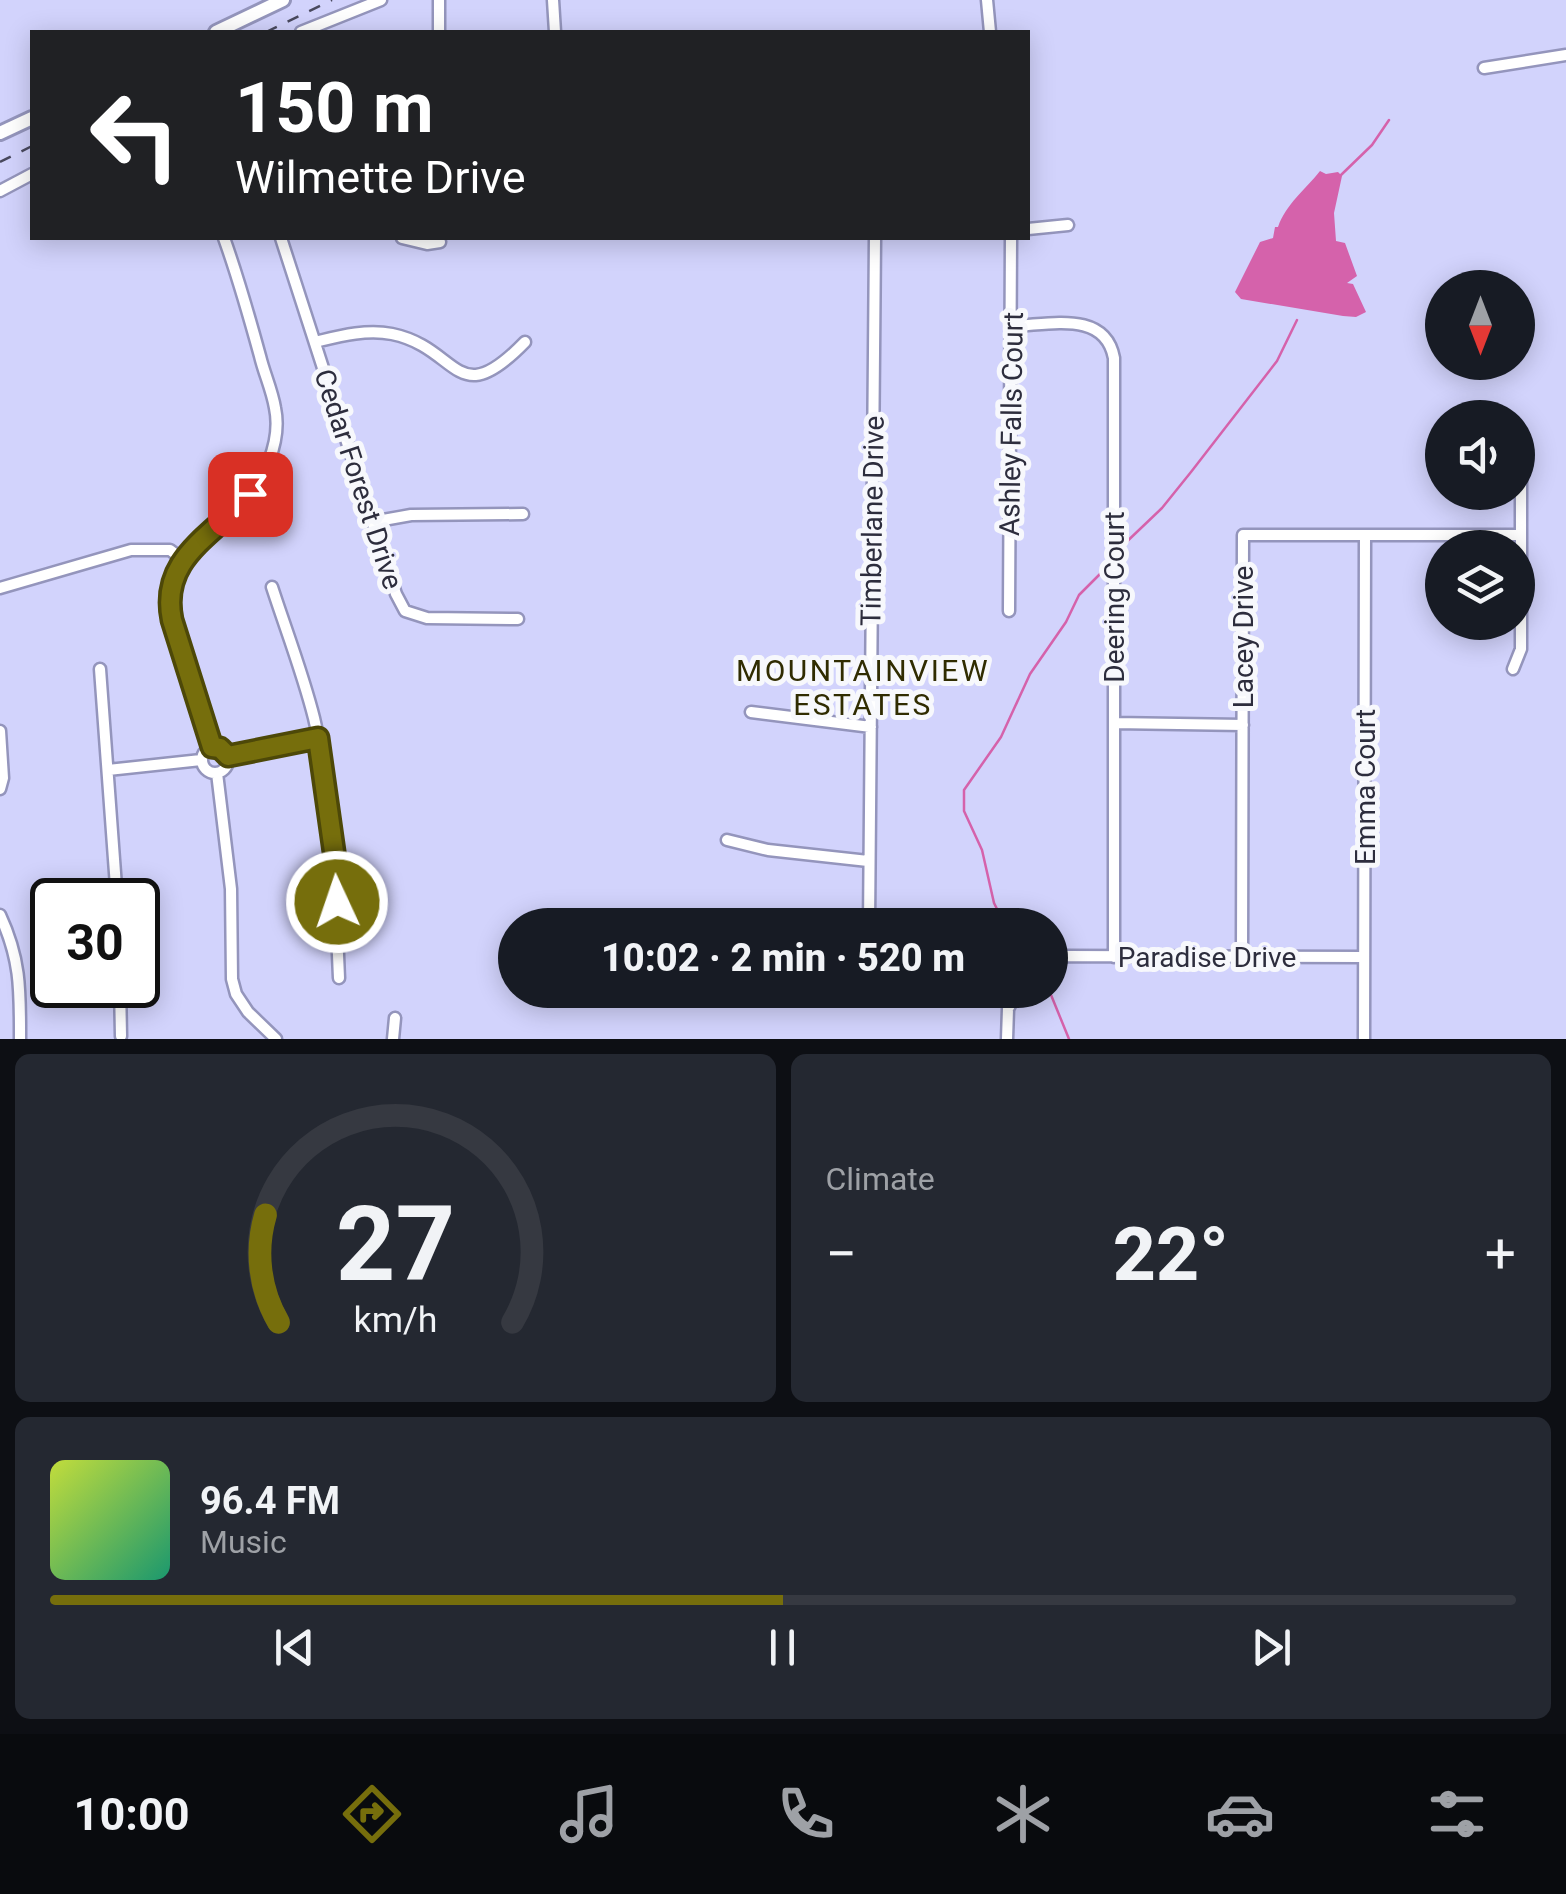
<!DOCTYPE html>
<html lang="en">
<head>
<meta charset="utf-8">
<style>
	:root { --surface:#171b24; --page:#242831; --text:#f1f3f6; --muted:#9ea1a6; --line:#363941; --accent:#766e0c }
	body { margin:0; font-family:Roboto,sans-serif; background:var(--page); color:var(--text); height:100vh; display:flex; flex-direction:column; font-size:38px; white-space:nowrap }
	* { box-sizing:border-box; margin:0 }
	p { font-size:32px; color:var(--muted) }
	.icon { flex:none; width:55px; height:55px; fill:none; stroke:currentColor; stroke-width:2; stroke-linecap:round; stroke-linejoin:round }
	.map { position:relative; height:1039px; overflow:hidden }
	.sheet { display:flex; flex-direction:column; gap:15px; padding:15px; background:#0d0f14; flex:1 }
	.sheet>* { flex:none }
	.hud { position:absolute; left:30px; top:30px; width:1000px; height:210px; border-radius:0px; box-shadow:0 5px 25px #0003; background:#202124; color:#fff; overflow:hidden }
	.needle { width:65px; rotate:180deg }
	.tools { position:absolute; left:1425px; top:270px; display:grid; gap:20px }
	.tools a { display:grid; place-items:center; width:110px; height:110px; border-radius:50%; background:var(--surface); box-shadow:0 5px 25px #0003; font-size:50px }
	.speed { position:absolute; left:30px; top:878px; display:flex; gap:20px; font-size:50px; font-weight:700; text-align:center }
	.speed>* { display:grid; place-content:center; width:130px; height:130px; border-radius:50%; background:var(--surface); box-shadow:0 5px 25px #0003; line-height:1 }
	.speed .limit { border:5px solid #111; border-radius:15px; background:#fff; color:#111 }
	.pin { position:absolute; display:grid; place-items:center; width:85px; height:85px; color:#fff; margin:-42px; border-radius:20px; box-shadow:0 5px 15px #0006 }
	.me { position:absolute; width:110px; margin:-55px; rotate:357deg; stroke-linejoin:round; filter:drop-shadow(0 0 8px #0008) }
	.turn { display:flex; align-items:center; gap:35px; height:210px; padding:0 40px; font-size:45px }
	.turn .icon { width:130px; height:130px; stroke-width:2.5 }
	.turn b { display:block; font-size:70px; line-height:85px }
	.big { font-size:75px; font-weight:800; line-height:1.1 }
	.sheet .tile { flex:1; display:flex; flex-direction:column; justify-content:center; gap:15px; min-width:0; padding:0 35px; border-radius:15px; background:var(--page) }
	.sheet .dial { align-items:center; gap:0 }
	.dial svg { height:260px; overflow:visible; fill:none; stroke:var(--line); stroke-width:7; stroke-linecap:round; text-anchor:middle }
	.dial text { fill:var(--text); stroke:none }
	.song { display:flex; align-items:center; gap:30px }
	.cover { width:120px; height:120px; border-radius:15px; background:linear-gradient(135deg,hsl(70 70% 55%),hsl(160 70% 35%)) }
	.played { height:10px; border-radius:5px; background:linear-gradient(90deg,var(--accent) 50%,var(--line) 50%) }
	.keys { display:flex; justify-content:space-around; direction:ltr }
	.heat { display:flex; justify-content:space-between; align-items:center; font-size:55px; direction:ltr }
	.sheet .tiles { flex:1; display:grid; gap:15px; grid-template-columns:1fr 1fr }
	.tile:last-child { grid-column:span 2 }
	.trip { position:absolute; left:498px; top:908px; width:570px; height:100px; border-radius:50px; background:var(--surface); box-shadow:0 5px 25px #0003; font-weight:800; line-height:100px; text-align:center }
	.tabs { display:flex; height:160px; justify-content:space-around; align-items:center; background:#090b0e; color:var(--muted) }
	.tabs .icon { width:70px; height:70px }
	.tabs .selected { color:var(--accent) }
	.tabs b { font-size:45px; color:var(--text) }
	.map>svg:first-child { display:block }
	.water { fill:#d562ab }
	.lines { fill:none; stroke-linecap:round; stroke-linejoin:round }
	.stream { stroke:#d562ab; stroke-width:2.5 }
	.minor-casing { stroke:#9495bc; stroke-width:15 }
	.major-casing { stroke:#9495bc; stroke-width:18 }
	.minor { stroke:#fff; stroke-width:10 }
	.major { stroke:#fff; stroke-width:12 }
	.rail { stroke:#49495e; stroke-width:2.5; stroke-dasharray:12 12; stroke-linecap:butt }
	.route-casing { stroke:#4d4808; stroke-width:25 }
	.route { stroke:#766e0c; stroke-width:18 }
	.labels { text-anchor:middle; stroke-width:10; stroke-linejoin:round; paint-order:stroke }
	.street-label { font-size:28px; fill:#2d2d3d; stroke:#f7f8fc }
	.neighbourhood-label { font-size:30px; letter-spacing:2.5px; fill:#302c01; stroke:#f7f8fc }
</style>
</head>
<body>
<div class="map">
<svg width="1566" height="1039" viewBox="0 0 1566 1039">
	<rect width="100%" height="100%" fill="#d2d3fc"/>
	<!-- water -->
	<path class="water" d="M1320,171L1326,174L1338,172L1342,176L1334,213L1336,241L1345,243L1357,276L1347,283L1353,284L1366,312L1356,317L1343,316L1241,299L1235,292L1260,242L1273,238L1275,227H1278C1286,204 1305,190 1320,171Z"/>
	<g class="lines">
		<!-- stream -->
		<path class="stream" d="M1341,175L1372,145L1389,120
			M1118,550L1162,508L1191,472L1277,361L1297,320
			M1005,925L994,903L982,850L964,811V790L1001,737L1030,674L1066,622L1079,595L1107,567
			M1049,990L1069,1039"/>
		<!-- minor casing -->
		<g class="minor-casing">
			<path id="minor" d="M553,0L555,32
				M987,0L990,32
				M301,32L381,0
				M439,32V0
				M1484,68L1566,55
				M0,191L32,174
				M1028,229L1068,225
				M281,238L396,594L405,611L427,618L518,619
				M402,238L427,244L440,242
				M1012,326C1050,325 1105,310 1114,358V957
				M315,342C340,336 366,329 392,334C460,348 455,414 525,342
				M372,522L411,515L523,514
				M272,587C286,630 303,674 314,718C335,804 335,891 339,978
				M0,588L131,550H170L182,559
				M1009,611L1011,238
				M100,669L117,900
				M1513,669L1521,649V476L1518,472
				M751,712L871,727
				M1114,723L1243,725
				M0,731L3,778L0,789
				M202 760a13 13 0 1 1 26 0a13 13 0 1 1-26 0Z
				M212,747L168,602C179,548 204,542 240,506C264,483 282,441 275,408C272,390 264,373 260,356C249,316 238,277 224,238
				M228,756L318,738
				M108,770L201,760
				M217,773L231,889L232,979L236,994L248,1012L276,1039
				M727,840L768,850L868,861
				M0,915C21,960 20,991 20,1039
				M869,925L875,238
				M1242,956L1243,535H1521
				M1050,961L1066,956L1364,957
				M120,985L121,1036
				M393,1039L395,1018
				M1007,1039L1008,1009L1018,990
				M1364,1039L1365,535"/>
		</g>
		<!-- major casing -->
		<g class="major-casing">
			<path id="major" d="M216,32L283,0
				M0,133L32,118"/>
		</g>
		<!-- minor -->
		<use href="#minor" class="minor"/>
		<!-- major -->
		<use href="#major" class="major"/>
		<!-- rail -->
		<path class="rail" d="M266,32L332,0
			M0,162L32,146"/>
	</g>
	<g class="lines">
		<!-- route casing -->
		<g class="route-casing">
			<path id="route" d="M250,494C215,535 159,557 172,620L212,747L220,748L228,756L318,738L337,873V902"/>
		</g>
		<!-- route -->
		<use href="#route" class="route"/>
	</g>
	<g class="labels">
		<!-- street labels -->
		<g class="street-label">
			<text transform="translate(1011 424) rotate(-89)" y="10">Ashley Falls Court</text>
			<text transform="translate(359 479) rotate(72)" y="10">Cedar Forest Drive</text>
			<text transform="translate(872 521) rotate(-89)" y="10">Timberlane Drive</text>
			<text transform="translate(1114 597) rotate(-90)" y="10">Deering Court</text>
			<text transform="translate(1243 637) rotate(-90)" y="10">Lacey Drive</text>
			<text transform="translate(1365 787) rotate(-90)" y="10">Emma Court</text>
			<text x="1207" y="967">Paradise Drive</text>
		</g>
		<!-- neighbourhood labels -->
		<g class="neighbourhood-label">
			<text x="863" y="681">MOUNTAINVIEW<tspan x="863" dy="34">ESTATES</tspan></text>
		</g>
	</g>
</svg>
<div class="tools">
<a><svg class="needle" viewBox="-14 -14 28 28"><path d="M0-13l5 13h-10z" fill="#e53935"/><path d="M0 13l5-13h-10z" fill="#9ea1a6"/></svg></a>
<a><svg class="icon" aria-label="sound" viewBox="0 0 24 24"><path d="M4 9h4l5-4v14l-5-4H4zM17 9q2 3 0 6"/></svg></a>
<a><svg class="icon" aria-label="layers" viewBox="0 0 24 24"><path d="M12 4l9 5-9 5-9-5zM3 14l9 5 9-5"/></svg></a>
</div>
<div class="speed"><div class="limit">30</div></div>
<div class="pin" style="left:250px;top:494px;background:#d93025"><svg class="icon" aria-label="arrive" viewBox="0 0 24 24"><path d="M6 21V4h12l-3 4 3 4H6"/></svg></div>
<svg class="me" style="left:337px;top:902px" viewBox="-20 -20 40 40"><circle r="17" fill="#766e0c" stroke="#fff" stroke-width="3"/><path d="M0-11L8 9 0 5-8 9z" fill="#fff"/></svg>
<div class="trip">10:02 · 2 min · 520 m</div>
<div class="hud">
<div class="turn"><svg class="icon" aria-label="left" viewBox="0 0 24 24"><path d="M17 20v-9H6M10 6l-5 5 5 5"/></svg><div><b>150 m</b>Wilmette Drive</div></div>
</div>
</div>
<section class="sheet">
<div class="tiles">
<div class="tile dial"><svg viewBox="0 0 100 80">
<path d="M14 69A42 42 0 1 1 86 69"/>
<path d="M14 69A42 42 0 0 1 10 36" stroke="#766e0c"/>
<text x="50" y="56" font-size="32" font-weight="700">27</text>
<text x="50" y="72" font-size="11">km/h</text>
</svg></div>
<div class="tile"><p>Climate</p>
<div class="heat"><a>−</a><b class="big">22°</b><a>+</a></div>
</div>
<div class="tile">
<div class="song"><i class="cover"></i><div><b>96.4 FM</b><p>Music</p></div></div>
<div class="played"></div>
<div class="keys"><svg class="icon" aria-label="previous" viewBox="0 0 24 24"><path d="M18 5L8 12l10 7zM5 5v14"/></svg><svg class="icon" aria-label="pause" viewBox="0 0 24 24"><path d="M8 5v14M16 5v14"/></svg><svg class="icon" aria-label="next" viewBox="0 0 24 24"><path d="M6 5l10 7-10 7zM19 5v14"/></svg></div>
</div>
</div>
</section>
<nav class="tabs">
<b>10:00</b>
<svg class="icon selected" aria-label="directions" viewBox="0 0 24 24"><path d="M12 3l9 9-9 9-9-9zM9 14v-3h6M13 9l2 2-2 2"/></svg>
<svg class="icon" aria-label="music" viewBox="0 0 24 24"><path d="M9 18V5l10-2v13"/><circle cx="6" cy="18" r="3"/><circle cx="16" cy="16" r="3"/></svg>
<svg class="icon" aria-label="phone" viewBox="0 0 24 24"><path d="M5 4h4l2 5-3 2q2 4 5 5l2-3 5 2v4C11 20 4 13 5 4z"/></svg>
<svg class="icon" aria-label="climate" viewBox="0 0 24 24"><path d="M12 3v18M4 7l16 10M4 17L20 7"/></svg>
<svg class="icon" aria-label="car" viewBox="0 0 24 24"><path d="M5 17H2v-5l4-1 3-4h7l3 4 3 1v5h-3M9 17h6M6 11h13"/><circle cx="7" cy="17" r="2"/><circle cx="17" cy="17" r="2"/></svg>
<svg class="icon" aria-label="filters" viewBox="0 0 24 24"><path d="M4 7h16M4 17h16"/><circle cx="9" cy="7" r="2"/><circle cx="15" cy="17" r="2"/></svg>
</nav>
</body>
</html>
